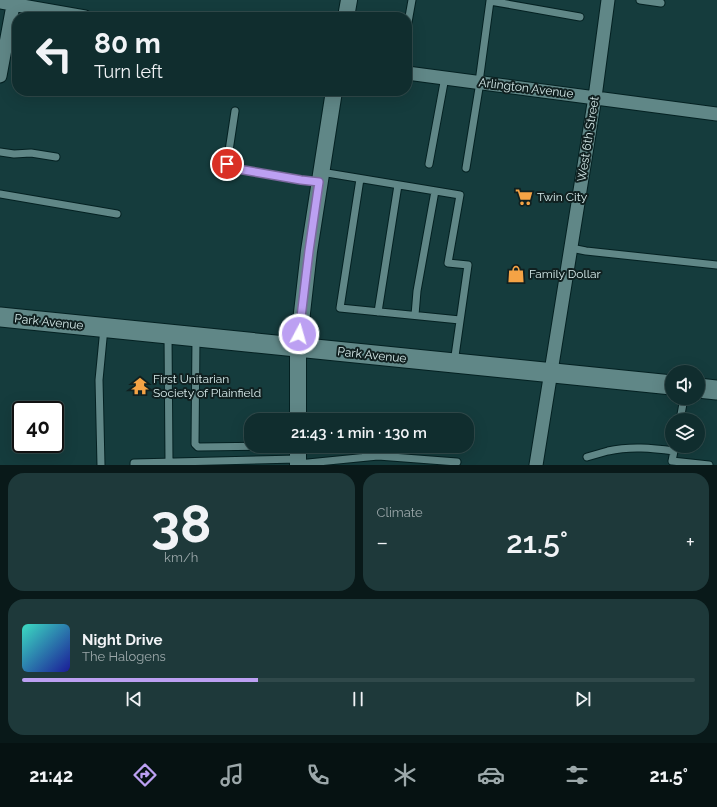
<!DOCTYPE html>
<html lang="en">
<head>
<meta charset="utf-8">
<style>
	:root { --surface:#102d2e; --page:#1e393a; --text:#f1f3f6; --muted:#9ca8aa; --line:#30494a; --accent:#bca0f2 }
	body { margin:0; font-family:Raleway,sans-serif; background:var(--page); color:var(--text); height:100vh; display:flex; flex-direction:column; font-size:15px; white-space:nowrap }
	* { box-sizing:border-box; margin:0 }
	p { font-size:13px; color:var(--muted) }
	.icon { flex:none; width:22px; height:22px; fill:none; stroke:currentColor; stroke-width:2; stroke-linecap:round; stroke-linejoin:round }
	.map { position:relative; height:465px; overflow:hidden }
	.details { display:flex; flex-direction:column; gap:8px; padding:8px; background:#091919; flex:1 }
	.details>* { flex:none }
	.hud { position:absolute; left:12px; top:12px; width:400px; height:84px; border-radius:16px; box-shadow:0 4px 16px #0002,0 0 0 1px var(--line); background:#102d2e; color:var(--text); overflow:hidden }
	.buttons { position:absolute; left:665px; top:365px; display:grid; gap:8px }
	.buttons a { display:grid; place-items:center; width:40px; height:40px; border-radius:50%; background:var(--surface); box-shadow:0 4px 16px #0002,0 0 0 1px var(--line); font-size:20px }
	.speed { position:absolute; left:12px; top:401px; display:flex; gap:8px; font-size:20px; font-weight:700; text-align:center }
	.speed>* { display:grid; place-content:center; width:52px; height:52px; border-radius:50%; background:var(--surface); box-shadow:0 4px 16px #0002,0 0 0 1px var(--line); line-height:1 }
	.speed .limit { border:2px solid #111; border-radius:6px; background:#fff; color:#111 }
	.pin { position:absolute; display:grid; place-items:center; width:34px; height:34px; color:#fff; margin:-17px; border:2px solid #fff; border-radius:50%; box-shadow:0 1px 4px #0007 }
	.me { position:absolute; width:44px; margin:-22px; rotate:6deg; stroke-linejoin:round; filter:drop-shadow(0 0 3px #0008) }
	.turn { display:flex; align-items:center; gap:14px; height:84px; padding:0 16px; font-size:18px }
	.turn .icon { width:52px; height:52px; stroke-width:2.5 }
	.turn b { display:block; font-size:28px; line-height:34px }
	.big { font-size:30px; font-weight:600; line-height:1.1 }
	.details .tile { flex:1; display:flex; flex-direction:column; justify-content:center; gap:6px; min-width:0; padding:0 14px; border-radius:16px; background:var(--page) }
	.details .dial { align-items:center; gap:0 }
	.dial b { font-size:52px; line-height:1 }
	.song { display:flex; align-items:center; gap:12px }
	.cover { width:48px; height:48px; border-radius:6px; background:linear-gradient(135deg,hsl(170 70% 55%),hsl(240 70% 35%)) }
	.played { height:4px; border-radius:2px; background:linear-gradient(90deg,var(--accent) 35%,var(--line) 35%) }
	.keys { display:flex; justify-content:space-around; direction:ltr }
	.heat { display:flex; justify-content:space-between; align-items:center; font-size:22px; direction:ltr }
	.details .tiles { flex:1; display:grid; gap:8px; grid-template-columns:1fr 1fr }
	.tile:last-child { grid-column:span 2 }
	.trip { position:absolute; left:244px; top:413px; width:230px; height:40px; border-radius:16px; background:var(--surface); box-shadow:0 4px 16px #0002,0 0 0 1px var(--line); font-weight:600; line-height:40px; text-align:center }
	.tab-bar { display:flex; height:64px; justify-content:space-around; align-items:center; background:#061212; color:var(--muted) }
	.tab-bar .icon { width:28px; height:28px }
	.tab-bar .on { color:var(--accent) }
	.tab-bar b { font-size:18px; color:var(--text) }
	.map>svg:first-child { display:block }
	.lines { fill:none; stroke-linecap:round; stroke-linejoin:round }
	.service-casing { stroke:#042122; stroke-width:9 }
	.minor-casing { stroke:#042122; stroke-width:15 }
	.tertiary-casing { stroke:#042122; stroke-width:18 }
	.secondary-casing { stroke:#042122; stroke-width:21 }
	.service { stroke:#608787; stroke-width:7 }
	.minor { stroke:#608787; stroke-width:13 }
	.tertiary { stroke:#608787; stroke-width:16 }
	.secondary { stroke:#608787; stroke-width:19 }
	.route-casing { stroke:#7a689d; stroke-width:10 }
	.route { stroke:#bca0f2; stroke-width:7 }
	.labels { text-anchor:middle; stroke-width:4; stroke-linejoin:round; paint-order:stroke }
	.street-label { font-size:12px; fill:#d6eaea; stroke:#102020 }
	.poi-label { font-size:12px; fill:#d6eaea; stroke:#102020; text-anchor:start }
</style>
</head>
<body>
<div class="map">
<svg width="717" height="465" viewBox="0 0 717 465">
	<rect width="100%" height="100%" fill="#153c3d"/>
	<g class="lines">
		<!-- service casing -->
		<g class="service-casing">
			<path id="service" d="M640,0L661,3
				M407,28L412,0
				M479,82L490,1L580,17
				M235,111L227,164L232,168L301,180L319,182
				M0,152L14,154L31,153L56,157
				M429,164L445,77
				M466,168L480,82
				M321,172L460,195L448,263L468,265L454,363
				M360,179L340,308L460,320
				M0,194L117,214
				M571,248L586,251L717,265
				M378,312L398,185
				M415,315L417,291L435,191
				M168,335L169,462
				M196,337L195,444L198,447L285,446
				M680,420L684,398
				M675,446L672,461L709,465
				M365,457L366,446
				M587,457C594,455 601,453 608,451C630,446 652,448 674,451
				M298,464L378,456L457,462
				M101,465L99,380L104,328
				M134,465V463L298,459"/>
		</g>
		<!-- minor casing -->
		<g class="minor-casing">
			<path id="minor" d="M0,2L85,17
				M407,73L717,114
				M0,76L14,0
				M536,465L595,97L608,0"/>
		</g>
		<!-- tertiary casing -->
		<g class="tertiary-casing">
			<path id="tertiary" d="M346,17L349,0
				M298,420V348L309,251L334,91
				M298,446V465"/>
		</g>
		<!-- secondary casing -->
		<g class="secondary-casing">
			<path id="secondary" d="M0,317L672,385
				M698,388L717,390"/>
		</g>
		<!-- service -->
		<use href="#service" class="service"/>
		<!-- minor -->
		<use href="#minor" class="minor"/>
		<!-- tertiary -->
		<use href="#tertiary" class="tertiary"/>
		<!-- secondary -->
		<use href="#secondary" class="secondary"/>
	</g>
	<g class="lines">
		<!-- route casing -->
		<g class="route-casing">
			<path id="route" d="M227,164L232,168L301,180L319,182L309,251L299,334"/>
		</g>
		<!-- route -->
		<use href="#route" class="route"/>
	</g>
	<!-- icons -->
	<defs>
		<g id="supermarket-bare" transform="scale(1.38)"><path d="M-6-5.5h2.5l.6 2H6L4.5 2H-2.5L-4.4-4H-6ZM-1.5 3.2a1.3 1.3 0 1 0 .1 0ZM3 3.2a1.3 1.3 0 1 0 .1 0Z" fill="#f5a345" stroke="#102020" stroke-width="2.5" paint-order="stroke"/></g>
		<g id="shop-bare" transform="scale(1.38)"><path d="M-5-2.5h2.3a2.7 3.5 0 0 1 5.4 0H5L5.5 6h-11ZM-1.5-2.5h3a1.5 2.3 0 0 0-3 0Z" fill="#f5a345" stroke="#102020" stroke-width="2.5" paint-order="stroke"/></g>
		<g id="temple-bare" transform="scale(1.38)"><path d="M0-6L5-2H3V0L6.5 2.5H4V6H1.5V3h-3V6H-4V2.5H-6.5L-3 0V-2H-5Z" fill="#f5a345" stroke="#102020" stroke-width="2.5" paint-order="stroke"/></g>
	</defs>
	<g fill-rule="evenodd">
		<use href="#supermarket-bare" x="524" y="197"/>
		<use href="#shop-bare" x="516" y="274"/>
		<use href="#temple-bare" x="140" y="386"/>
	</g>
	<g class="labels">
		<!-- street labels -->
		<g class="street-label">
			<text transform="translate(526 88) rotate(7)" y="4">Arlington Avenue</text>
			<text transform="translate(588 139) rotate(-81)" y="4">West 6th Street</text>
			<text transform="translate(49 322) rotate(6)" y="4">Park Avenue</text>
			<text transform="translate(372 355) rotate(6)" y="4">Park Avenue</text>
		</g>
		<!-- poi labels -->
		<g class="poi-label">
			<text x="537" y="201">Twin City</text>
			<text x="529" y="278">Family Dollar</text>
			<text x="153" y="383">First Unitarian<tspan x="153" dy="14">Society of Plainfield</tspan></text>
		</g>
	</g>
</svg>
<div class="buttons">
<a><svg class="icon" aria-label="sound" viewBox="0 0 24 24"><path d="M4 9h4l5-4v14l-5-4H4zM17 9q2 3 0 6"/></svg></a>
<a><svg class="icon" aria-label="layers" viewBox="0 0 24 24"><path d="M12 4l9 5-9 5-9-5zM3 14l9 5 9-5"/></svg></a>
</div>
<div class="speed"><div class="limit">40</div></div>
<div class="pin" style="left:227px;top:164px;background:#d93025"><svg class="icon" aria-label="arrive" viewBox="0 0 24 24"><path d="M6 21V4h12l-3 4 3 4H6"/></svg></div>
<svg class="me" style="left:299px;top:334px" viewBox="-20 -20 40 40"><circle r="17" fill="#bca0f2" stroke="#fff" stroke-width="3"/><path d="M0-11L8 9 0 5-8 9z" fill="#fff"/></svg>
<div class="trip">21:43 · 1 min · 130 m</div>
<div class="hud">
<div class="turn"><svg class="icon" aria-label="left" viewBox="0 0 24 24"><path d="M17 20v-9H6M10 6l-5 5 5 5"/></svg><div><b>80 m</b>Turn left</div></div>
</div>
</div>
<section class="details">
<div class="tiles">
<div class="tile dial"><b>38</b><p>km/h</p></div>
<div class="tile"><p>Climate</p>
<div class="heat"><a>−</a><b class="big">21.5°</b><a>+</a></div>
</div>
<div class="tile">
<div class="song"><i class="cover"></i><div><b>Night Drive</b><p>The Halogens</p></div></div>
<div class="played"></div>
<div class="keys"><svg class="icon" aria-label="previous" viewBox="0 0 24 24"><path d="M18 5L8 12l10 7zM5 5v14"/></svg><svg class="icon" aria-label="pause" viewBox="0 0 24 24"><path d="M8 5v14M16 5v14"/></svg><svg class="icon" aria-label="next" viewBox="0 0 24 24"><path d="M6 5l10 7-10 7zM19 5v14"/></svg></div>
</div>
</div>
</section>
<nav class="tab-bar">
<b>21:42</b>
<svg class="icon on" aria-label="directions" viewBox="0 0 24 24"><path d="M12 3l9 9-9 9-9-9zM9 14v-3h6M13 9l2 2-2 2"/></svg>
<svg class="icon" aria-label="music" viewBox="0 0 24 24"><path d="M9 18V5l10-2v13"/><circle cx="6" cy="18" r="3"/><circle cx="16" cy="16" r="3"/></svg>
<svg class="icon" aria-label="phone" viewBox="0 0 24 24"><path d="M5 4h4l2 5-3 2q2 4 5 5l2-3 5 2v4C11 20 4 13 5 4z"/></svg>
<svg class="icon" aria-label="climate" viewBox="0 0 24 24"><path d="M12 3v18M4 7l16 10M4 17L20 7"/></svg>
<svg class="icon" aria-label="car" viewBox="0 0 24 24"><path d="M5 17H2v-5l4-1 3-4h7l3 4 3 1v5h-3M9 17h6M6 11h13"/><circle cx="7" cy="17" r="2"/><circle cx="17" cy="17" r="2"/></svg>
<svg class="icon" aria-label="filters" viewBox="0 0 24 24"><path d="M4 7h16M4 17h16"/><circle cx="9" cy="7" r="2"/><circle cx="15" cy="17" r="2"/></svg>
<b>21.5°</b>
</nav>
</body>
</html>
